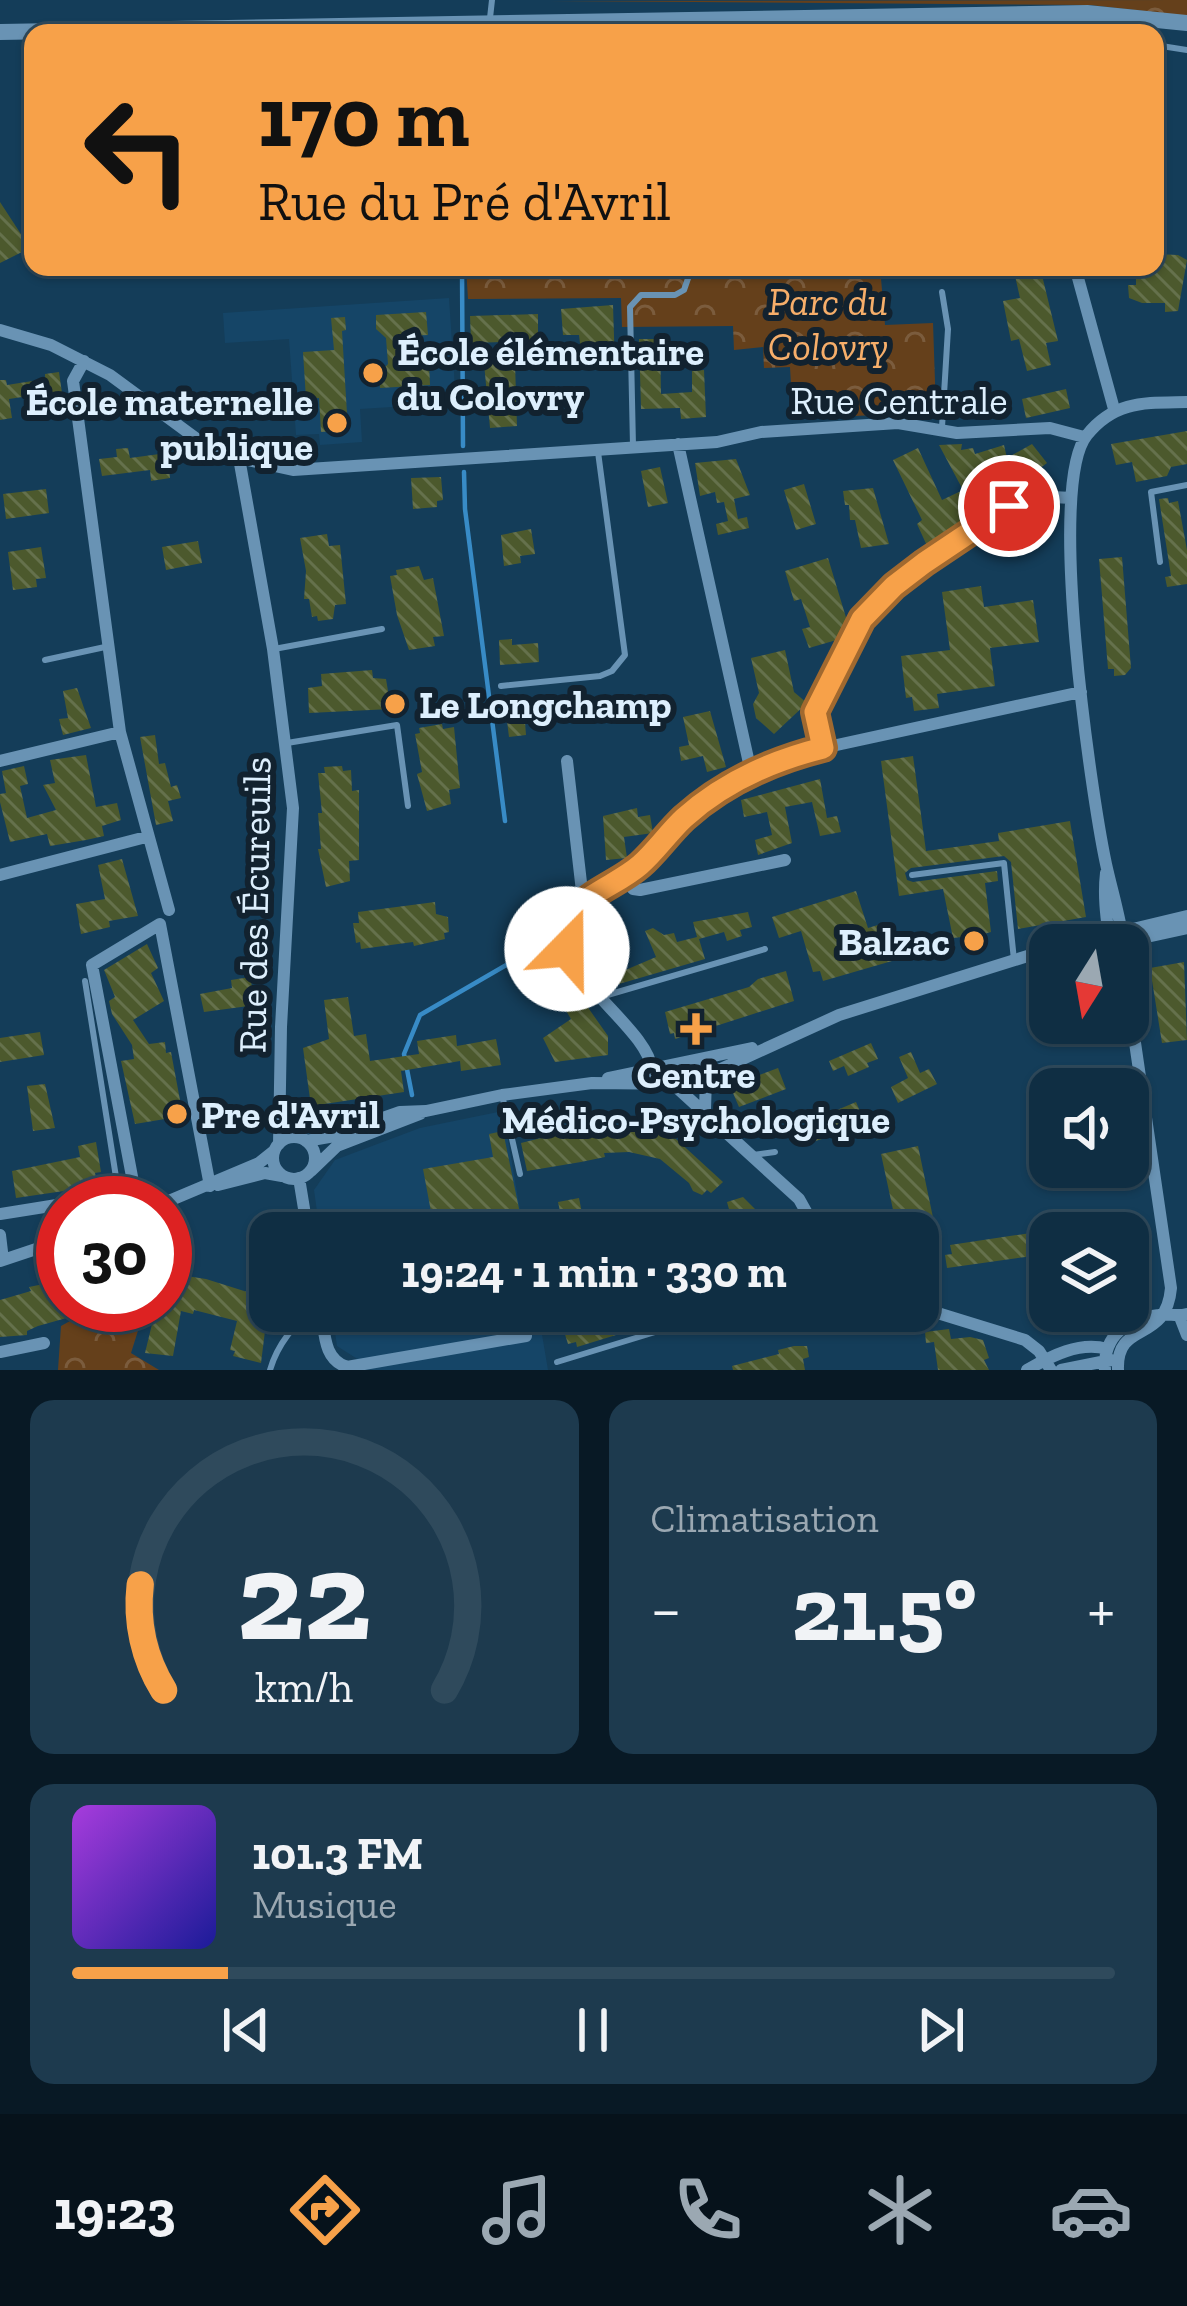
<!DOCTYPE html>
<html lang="fr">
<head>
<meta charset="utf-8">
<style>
	:root { --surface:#0f2e43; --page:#1d3a4e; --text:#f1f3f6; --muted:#9ba8b2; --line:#2f4a5c; --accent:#f7a149 }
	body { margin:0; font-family:"Zilla Slab",serif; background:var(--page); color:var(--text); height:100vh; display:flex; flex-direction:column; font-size:45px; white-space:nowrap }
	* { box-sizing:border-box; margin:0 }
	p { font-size:39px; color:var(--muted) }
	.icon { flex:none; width:66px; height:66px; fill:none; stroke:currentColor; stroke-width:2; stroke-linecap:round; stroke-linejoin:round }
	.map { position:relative; height:1370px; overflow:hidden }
	.drawer { display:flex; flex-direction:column; gap:30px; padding:30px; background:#081925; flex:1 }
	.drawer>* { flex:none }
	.top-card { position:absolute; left:24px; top:24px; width:1140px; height:252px; border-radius:24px; box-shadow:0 3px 9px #0004,0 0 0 3px var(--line); background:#f7a149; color:#111; overflow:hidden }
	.needle { width:78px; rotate:191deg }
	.buttons { position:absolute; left:1029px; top:924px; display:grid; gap:24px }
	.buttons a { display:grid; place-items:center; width:120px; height:120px; border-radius:24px; background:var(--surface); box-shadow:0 3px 9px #0004,0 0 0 3px var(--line); font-size:60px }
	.speed { position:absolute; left:36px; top:1176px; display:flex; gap:24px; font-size:60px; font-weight:700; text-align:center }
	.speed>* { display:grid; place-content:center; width:156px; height:156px; border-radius:50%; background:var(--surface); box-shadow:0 3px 9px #0004,0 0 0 3px var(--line); line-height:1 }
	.speed .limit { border:18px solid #d22; background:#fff; color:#111 }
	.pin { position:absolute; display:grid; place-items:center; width:102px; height:102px; color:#fff; margin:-51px; border:6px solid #fff; border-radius:50%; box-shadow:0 3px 12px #0007 }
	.me { position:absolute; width:132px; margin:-66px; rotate:22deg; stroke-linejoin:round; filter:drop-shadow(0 0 9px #0008) }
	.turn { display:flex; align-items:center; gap:42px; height:252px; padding:0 36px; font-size:54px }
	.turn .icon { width:156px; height:156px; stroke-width:2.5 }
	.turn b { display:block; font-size:84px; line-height:102px }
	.big { font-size:90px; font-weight:700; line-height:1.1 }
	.drawer .tile { flex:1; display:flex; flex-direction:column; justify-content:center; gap:18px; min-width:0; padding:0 42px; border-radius:24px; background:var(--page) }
	.drawer .dial { align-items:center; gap:0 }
	.dial svg { height:312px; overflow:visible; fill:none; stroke:var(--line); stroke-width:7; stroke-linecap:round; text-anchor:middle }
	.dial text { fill:var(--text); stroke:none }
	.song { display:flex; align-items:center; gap:36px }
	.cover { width:144px; height:144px; border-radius:18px; background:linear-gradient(135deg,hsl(280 70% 55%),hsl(240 70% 35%)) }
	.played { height:12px; border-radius:6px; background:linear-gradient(90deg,var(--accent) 15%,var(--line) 15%) }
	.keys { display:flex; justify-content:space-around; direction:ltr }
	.heat { display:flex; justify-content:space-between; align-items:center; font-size:66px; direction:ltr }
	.drawer .tiles { flex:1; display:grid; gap:30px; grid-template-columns:1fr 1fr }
	.tile:last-child { grid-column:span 2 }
	.trip { position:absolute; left:249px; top:1212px; width:690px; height:120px; border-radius:24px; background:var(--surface); box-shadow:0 3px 9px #0004,0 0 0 3px var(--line); font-weight:700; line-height:120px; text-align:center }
	.dock { display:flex; height:192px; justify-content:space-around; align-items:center; background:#06121b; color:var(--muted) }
	.dock .icon { width:84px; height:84px }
	.dock .active { color:var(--accent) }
	.dock b { font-size:54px; color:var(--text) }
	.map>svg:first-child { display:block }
	.built { fill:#154567 }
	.park { fill:url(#park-crowns) }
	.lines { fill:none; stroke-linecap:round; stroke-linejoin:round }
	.stream { stroke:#388bc6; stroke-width:4.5 }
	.building { fill:url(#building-back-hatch) }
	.service { stroke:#6993b4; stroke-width:6 }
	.minor { stroke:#6993b4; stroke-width:12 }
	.secondary { stroke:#6993b4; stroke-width:16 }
	.route-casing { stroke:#a1692f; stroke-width:30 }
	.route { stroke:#f7a149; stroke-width:21 }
	.poi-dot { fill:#f7a149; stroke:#12222f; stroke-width:4.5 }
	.labels { text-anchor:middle; stroke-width:12; stroke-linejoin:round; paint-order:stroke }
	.park-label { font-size:39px; font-style:italic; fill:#f6ae6a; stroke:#12222f }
	.poi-label { font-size:39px; font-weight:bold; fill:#ddeffd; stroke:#12222f; text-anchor:start }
	.street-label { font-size:39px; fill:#ddeffd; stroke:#12222f }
</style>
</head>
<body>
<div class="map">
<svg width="1187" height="1370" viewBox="0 0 1187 1370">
	<defs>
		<pattern id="park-crowns" width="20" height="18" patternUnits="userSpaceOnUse" patternTransform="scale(3)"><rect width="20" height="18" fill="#65401b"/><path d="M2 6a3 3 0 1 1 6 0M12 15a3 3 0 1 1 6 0" fill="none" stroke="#7b5c3d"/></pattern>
		<pattern id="building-back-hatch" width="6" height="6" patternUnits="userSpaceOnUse" patternTransform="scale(3)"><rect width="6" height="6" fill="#4c592d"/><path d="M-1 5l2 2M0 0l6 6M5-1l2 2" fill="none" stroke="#65714c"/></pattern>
	</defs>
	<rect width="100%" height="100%" fill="#143d59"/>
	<!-- built -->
	<path class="built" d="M449,298L456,403L360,409L362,442L320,445L319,434L296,435L289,339L225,343L223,313Z
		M503,1111L524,1233H320L314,1190L335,1160L420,1128Z
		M332,1311H538L548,1370H360L359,1360L337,1346Z"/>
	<!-- park -->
	<path class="park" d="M1187,0V16L1090,5L550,1Z
		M466,267H880L885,325L933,323L936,412L793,419L790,367L764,368L763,347L734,350L733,326L622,327L621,298L468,299Z
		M87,1305H146L131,1353L159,1370H58L61,1326L88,1311Z"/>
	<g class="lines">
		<!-- stream -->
		<path class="stream" d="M462,267L463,446
			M464,472L465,509L505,821
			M412,1095L404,1054L420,1015L508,964"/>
	</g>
	<!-- building -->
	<path class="building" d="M0,202L30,248L0,263Z
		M1155,254L1178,255L1187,260L1178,311L1165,312V303H1142L1129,298L1128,285H1136V267H1155Z
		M1013,267H1040L1058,341L1046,343L1051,365L1027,371L1019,339L1011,341L1003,301L1020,298Z
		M613,305L615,367L583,368L579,335H563L561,309Z
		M426,312L428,335L409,336L410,363L429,362L430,385L380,388L379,373L388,364L386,338L376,329V315Z
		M538,314V341L471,343L470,316Z
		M345,317L346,330L342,331L348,430L321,432L319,398L306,399L303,352L334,350L331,318Z
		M639,339H660L661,394L692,392V371L704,370L706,417L681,419L680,408L641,409Z
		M484,363H515L517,426L490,428Z
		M59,372L63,400L43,402L42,394L9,399L12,418L0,420V380H6L7,385L45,379V374Z
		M1066,389L1070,408L1026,418L1022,399Z
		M1187,431V464L1171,467L1167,476L1136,482L1132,462L1116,465L1111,444Z
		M962,444L961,450L973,448L975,454L1004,445L1007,458L1032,444L1047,463L1015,487L1011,480L986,487L995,503L939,536L941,539L928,548L917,524L922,520L893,460L918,448L942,500L963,490L939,445Z
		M128,448L130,458L167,453L170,478L151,481L150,470L102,476L99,459L117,457L116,449Z
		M736,459L750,495L734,499L738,519L747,517L749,528L718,535L716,524L728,521L724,502L717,503L715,492L700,496L695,463Z
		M660,467L668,503L648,507L641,471Z
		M441,477L443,500L437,501V507L413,509L411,478Z
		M804,484L816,524L796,530L784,490Z
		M873,488L889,544L861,548L855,520H850L849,505H845L843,491Z
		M46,489L49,513L6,519L3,494Z
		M1168,498L1169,503L1178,501L1187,550V584L1167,587L1165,577L1171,576L1159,499Z
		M531,529L535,554L520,556L521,563L504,566L501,535Z
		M327,534L329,546L340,545L346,604L335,605L333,619L318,621L317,616L312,617L309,599H304L306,571L300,538Z
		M198,541L202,563L166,570L162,547Z
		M41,547L46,578L36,579L37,587L13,590L8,552Z
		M1122,557L1131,668L1125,675L1114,676V669H1108L1099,559Z
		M828,558L848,624L840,639L809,648L802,629L810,627L801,599L794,601L785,571Z
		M419,566L424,580L433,578L444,636L433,637L435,646L409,650L397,615L390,576L397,575L396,570Z
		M981,586L984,607L1033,600L1039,642L990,648L995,686L937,694L939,708L914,711L912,697L906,698L901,656L950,650L942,592Z
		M512,639V645L538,643L539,662L500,665L499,640Z
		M785,650L794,692L807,703L774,734L756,718L753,704L759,693L751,658Z
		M372,670L373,678L386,679L391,709L309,713L308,688L322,686L321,674Z
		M77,688L91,728L63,735L59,719L68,718L63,691Z
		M532,701L534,720L525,722L526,735L509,737L505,705Z
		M710,711L726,767L707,772L703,756L681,761L679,747L689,745L683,717Z
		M442,724L443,729L454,727L460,788L449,790L451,804L427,811L417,774L422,772L415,734L420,733L419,728Z
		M155,735L159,764L165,763L171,787L177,785L181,798L168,801L173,821L156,825L140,737Z
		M86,755L96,807L117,803L121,820L102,826L104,836L86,840L50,846L47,834L10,842L0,802V794L6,793L2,771L24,766L28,784L20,786L27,818L56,810L43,785L55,783L50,760Z
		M913,756L926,851L999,841L998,833L1070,821L1086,917L1018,929L1011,862L1004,856L911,868L905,873L907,880L913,882L997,871L998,881L985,883L991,932L984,934L986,945L964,949L962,937L953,938L943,889L899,896L881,761Z
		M342,766L343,771L351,770L352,791L359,790V860L349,861L350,881L326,887L318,849H321L318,813H322L318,773H325L324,767Z
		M820,779L827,818L837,816L841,832L820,836L812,802L785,807L792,843L758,855L755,840L772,835L767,812L744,817L741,800Z
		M637,808L638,817L650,815L653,833L624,837L627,858L606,860L603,816Z
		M122,859L138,916L109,921L110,927L81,934L76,904L105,899L98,865Z
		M856,891L868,928L881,924L892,961L823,981L820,971L813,972L801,931L779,938L772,917Z
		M435,902L436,914L448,917L449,932L444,933L445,939L414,946L413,942L361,949L360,942L356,943L353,923H359L358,912Z
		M748,912L752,927L740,930L742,936L727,941L724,932L699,939L705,959L619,984L616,974L656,957L645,931L653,928L664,935L674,933L677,942L697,937L693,922Z
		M147,944L158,968L151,973L164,1001L133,1020L149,1044L165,1042L166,1053L171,1052L183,1116L135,1124L121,1061L134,1059L132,1045L112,1014L109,1001L115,997L104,970Z
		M1184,962L1187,1040L1162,1043L1150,968Z
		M786,971L794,1001L675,1039L674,1033L670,1034L665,1012L749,987L758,979Z
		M250,977L256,1005L204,1012L200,994L232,988L231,980Z
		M348,997L354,1036L366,1034L370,1061L419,1054L417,1041L456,1035L457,1046L496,1039L501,1065L461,1071L460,1061L401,1071L404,1092L311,1106L303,1048L329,1039L324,1000Z
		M582,999L608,1036V1055L555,1062L543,1038L571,1019L565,1009Z
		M40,1032L44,1055L0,1062V1038Z
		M871,1043L878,1059L867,1063L869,1067L848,1076L844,1066L833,1071L829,1061Z
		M911,1052L920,1073L929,1069L937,1084L898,1103L891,1087L908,1078L899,1057Z
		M778,1068L786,1089L739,1107L730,1086Z
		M1103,1075L1105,1089H1050V1129H1043L1037,1083Z
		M45,1084L55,1128L33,1131L27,1086Z
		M856,1102L863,1118L841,1133L806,1144L799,1129L822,1117L819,1109L826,1106L830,1113Z
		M601,1123H607L608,1128H645L676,1139L723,1182L711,1193L707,1190L702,1195L693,1191L689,1183L660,1159L629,1152L604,1153L605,1157L581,1162L527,1171L521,1143Z
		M503,1131L524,1233H426L432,1217L423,1169L493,1157L489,1134Z
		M96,1142L101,1172L95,1173L98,1186L16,1198L12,1171L80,1157L78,1146Z
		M918,1146L935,1227L898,1233L881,1154Z
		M743,1197L771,1225L764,1233H732L726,1227L728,1225L724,1220L730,1213L727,1202Z
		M579,1198L586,1233H558L554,1225L561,1216L558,1202Z
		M1037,1232L1040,1255L947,1268L945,1255L952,1254L950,1245Z
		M173,1274L206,1279L269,1299L261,1363L233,1356L235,1351L230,1350L237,1321L194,1310L193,1314L181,1311L173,1356L145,1353L153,1320L165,1305Z
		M63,1280V1305H94L95,1310L38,1326L27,1331V1335L0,1337V1300L31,1291L29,1287Z
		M594,1311H622L629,1331L577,1347L576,1342L568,1344L562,1325Z
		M949,1329L951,1339L970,1337L983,1340L989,1358L984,1360L989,1370H938L934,1342L926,1343L925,1332Z
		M794,1346H807L809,1357L803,1359L805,1370H733L732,1366L779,1354L778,1350Z"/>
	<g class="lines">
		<!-- service -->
		<path class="service" d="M490,18L492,0
			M1155,45L1187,50
			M942,427L948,329L942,292
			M633,446L630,307L641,295H675L684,290L692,267
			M1160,562L1151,492L1187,485
			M274,649L382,629
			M45,660L105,647
			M501,686L600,676L612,671L625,655L598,452
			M287,743L397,725L408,806
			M912,875L1004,863L1014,960
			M85,981L119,1196
			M604,996L765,949
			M502,1095L520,1174
			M753,1155L775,1152
			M557,1362L724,1311
			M270,1370C276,1349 296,1316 318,1312"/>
		<!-- minor -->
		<path class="minor" d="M1075,267L1114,409
			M0,330L51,345L110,375L201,442L239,458L293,470L717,442L761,432L898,423L957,433L1050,428L1084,437
			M84,361L73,381L120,732L169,910
			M678,444L751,772
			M239,458L273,649L293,808L281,1027L279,1144
			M823,748L1081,692
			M0,761L120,732
			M567,761L583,900
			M1106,873C1103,898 1107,921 1110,945L1187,928
			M0,875L146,837
			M623,877L633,889L640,890L785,860
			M1066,945L1187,916
			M1124,945C1120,917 1112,891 1106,864C1091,793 1046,485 1087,435C1115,400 1146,403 1187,402
			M696,1062L706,1077L705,1110
			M673,1066L674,1085L799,1199L818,1233
			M608,1078L752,1048
			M643,1082L652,1070C649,1034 580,990 568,950C553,902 611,889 639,866C655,852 668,834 684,819C723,782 771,762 823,748L816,719L819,703L862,619L877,603L924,563L1011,505L1035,496L1071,498
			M273 1158a21 21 0 1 1 42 0a21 21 0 1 1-42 0Z
			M306,1141L329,1137L400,1112L426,1111L502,1095L592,1083L688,1084L839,1015L1050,949
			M311,1171L337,1146L420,1114
			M299,1178L308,1233
			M218,1185L265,1173L282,1176
			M72,1203L119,1196
			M137,1203L92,965L160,924L210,1186
			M164,1203L259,1163L274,1151
			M0,1214L63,1204
			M0,1235L3,1260
			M0,1261L63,1240
			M918,1307L1025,1340L1039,1351L1051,1370
			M321,1311C325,1333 323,1359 347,1367L526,1336
			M1180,1317L1187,1335
			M0,1352L44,1343
			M1027,1370C1051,1356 1080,1341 1107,1349
			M1061,1370L1111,1360
			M1105,1370C1103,1336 1126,1319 1159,1315C1169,1313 1176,1317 1187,1314
			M1118,1370C1116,1319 1166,1345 1171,1288L1128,995"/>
		<!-- secondary -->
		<path class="secondary" d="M0,32L1087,13L1187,23"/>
	</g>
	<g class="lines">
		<!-- route casing -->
		<g class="route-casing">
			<path id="route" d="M567,949C560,898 609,892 640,865C656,851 668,833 684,818C724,782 771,761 823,748L815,712L862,619L894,586L924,563L1009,506"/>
		</g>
		<!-- route -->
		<use href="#route" class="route"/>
	</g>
	<!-- markers -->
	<g class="poi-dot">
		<circle cx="373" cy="373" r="12"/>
		<circle cx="337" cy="423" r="12"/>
		<circle cx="395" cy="704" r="12"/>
		<circle cx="974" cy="941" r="12"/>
		<path d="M690 1011h12v12h12v12h-12v12h-12v-12h-12v-12h12z"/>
		<circle cx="177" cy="1114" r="12"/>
	</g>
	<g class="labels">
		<!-- park labels -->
		<g class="park-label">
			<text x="828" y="315">Parc du<tspan x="828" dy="45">Colovry</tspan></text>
		</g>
		<!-- poi labels -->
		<g class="poi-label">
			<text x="397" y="365">École élémentaire<tspan x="397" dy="45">du Colovry</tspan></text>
			<text x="313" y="415" text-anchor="end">École maternelle<tspan x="313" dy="45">publique</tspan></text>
			<text x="419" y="718">Le Longchamp</text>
			<text x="950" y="955" text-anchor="end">Balzac</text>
			<text x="696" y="1088" text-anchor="middle">Centre<tspan x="696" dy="45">Médico-Psychologique</tspan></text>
			<text x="201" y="1128">Pre d'Avril</text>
		</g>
		<!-- street labels -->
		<g class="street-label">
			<text x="899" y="414">Rue Centrale</text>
			<text transform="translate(254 905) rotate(-89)" y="14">Rue des Écureuils</text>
		</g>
	</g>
</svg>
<div class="buttons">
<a><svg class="needle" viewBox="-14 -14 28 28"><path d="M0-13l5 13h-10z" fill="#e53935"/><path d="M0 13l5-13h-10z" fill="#9ba8b2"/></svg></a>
<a><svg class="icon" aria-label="sound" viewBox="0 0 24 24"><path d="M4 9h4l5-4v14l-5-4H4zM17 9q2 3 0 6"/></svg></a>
<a><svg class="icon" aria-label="layers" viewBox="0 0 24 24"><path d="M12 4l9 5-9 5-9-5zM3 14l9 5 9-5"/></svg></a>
</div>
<div class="speed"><div class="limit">30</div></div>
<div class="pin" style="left:1009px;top:506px;background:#d93025"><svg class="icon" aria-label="arrive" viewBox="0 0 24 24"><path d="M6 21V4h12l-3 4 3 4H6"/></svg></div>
<svg class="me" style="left:567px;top:949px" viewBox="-20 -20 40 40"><circle r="19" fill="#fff"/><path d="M0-13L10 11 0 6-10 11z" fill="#f7a149"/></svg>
<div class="trip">19:24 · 1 min · 330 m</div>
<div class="top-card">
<div class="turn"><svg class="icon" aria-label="left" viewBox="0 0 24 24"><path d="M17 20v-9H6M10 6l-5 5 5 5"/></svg><div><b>170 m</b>Rue du Pré d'Avril</div></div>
</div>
</div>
<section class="drawer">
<div class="tiles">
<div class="tile dial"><svg viewBox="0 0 100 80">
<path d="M14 69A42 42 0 1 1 86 69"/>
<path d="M14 69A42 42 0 0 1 8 42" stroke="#f7a149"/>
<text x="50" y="56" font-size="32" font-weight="700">22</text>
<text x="50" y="72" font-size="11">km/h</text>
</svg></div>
<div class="tile"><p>Climatisation</p>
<div class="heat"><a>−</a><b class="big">21.5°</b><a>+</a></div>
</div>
<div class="tile">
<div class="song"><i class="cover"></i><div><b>101.3 FM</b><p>Musique</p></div></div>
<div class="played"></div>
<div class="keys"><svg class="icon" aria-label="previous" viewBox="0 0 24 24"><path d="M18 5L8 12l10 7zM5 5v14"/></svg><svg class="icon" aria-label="pause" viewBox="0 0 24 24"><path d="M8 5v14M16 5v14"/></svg><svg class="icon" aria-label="next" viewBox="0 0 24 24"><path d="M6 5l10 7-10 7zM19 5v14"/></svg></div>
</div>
</div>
</section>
<nav class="dock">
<b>19:23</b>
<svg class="icon active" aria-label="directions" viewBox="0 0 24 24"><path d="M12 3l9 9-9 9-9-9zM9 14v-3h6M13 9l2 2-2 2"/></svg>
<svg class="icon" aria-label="music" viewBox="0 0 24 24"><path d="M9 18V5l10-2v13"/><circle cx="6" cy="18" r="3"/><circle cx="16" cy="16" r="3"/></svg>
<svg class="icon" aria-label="phone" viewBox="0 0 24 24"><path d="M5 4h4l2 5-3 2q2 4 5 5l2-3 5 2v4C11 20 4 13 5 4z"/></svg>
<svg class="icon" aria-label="climate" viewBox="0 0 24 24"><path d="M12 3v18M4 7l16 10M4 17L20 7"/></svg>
<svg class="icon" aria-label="car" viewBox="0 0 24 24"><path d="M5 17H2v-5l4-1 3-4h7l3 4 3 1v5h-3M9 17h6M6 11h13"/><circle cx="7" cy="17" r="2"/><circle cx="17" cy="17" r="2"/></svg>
</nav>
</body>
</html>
